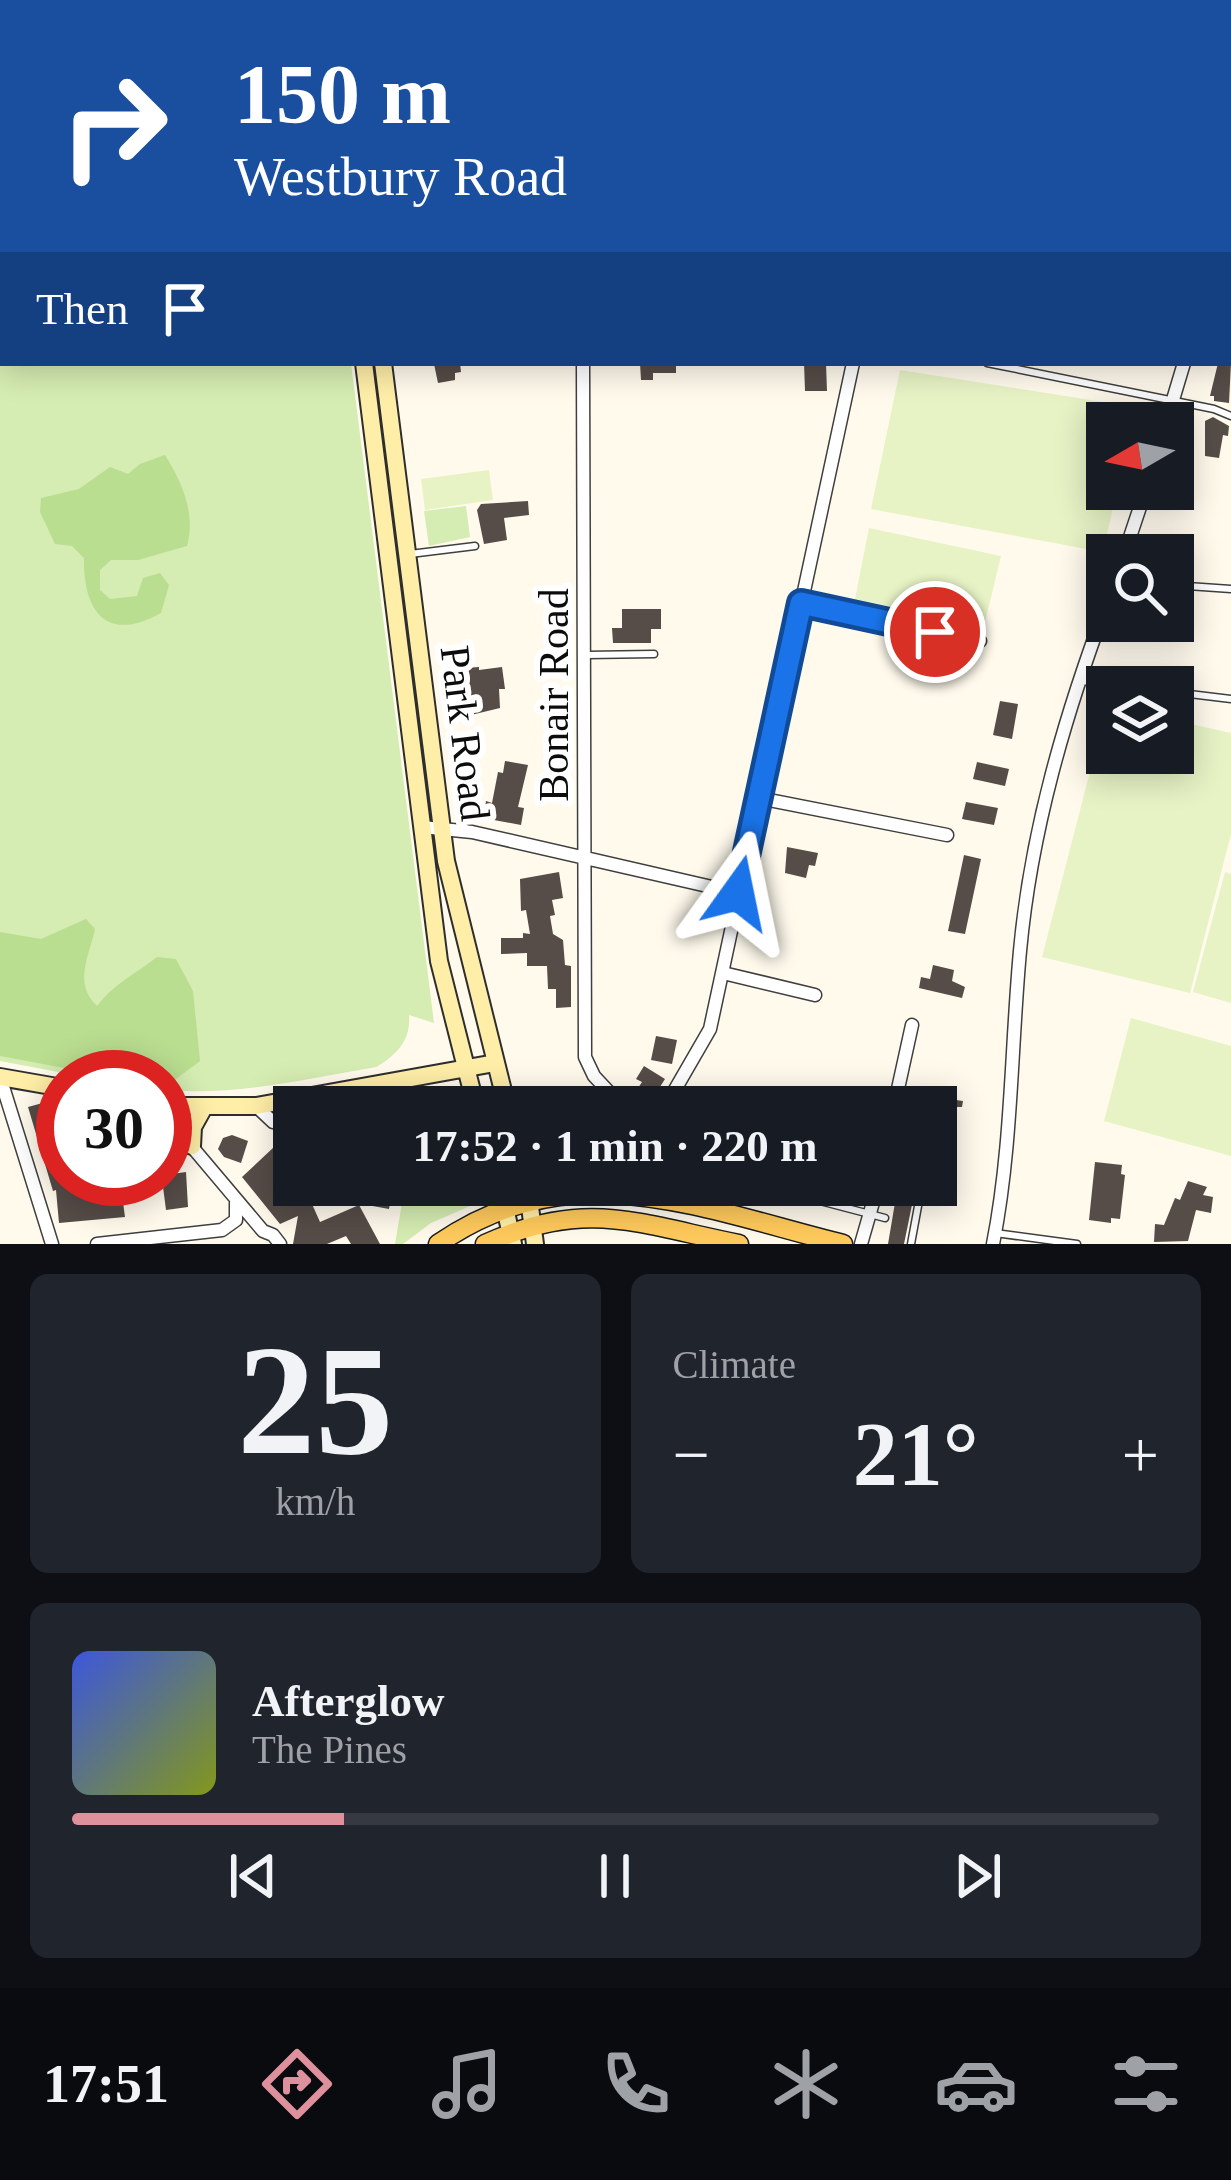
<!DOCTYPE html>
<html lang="en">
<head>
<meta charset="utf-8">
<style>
	:root { --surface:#171b24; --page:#20242c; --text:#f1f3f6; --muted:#9ea1a6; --line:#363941; --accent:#de919d }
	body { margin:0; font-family:Georgia,serif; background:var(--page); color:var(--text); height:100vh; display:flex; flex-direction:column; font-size:45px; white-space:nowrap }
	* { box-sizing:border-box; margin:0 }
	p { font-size:39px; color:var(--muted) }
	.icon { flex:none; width:66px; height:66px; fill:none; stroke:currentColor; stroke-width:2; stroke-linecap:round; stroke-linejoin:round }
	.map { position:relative; height:1244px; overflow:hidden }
	.panel { display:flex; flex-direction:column; gap:30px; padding:30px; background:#0d0f14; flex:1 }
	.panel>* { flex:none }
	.banner { position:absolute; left:0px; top:0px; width:1233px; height:366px; box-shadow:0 6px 30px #0003; background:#1a4fa0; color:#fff; overflow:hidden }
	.needle { width:78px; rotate:261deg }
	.fabs { position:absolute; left:1086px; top:402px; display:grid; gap:24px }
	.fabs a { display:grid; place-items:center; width:108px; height:108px; border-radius:0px; background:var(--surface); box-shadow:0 6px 30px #0003; font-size:60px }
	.speed { position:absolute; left:36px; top:1050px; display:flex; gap:24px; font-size:60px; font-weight:700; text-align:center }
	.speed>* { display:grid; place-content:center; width:156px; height:156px; border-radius:50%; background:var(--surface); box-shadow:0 6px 30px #0003; line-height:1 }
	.speed .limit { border:18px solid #d22; background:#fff; color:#111 }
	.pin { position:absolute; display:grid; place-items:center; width:102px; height:102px; color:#fff; margin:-51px; border:6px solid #fff; border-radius:50%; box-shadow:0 3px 12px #0007 }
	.me { position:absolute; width:132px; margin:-66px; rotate:12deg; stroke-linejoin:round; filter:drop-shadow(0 0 9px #0008) }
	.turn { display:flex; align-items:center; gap:42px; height:252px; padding:0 36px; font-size:54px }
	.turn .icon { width:156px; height:156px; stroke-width:2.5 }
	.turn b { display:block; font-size:84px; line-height:102px }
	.then { display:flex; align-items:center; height:114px; padding:0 36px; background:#0003; gap:24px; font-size:45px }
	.big { font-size:90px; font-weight:700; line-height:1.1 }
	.panel .widget { flex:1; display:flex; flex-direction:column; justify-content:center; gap:18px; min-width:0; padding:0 42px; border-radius:18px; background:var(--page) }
	.panel .dial { align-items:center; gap:0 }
	.dial b { font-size:156px; line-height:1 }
	.song { display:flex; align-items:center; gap:36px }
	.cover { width:144px; height:144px; border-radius:18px; background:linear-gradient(135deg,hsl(230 70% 55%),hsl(70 70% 35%)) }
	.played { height:12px; border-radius:6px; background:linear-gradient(90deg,var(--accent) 25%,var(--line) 25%) }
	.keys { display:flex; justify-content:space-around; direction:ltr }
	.heat { display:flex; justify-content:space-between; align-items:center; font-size:66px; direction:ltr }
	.panel .tiles { flex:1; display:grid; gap:30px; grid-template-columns:1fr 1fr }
	.widget:last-child { grid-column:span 2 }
	.trip { position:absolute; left:273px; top:1086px; width:684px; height:120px; border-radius:0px; background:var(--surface); box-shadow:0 6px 30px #0003; font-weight:700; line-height:120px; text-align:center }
	.tabs { display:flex; height:192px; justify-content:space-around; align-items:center; background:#090b0e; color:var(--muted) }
	.tabs .icon { width:84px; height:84px }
	.tabs .active { color:var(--accent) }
	.tabs b { font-size:54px; color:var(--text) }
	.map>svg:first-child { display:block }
	.green { fill:#d5ecb2 }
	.forest { fill:#bade90 }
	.pitch { fill:#e7f3c5 }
	.building { fill:#564c48 }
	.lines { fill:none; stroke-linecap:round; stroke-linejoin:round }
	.lane-casing { stroke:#3f3f3f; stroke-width:9 }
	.street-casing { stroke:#3f3f3f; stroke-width:15 }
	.secondary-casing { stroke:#2e2e2e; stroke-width:20 }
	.primary-casing { stroke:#1d1d1d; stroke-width:21 }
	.lane { stroke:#fff; stroke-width:6 }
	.street { stroke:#fff; stroke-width:12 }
	.secondary { stroke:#ffeea7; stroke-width:16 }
	.primary { stroke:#ffca5c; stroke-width:18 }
	.route-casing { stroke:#114b97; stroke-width:30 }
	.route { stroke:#1a73e8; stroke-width:21 }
	.labels { text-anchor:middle; stroke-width:12; stroke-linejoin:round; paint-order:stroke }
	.street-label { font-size:42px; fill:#0c0c0c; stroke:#fff }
</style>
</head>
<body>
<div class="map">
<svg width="1231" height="1244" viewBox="0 0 1231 1244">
	<rect width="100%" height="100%" fill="#fffaec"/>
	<!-- green -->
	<path class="green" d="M0,44H3V363H351L434,1023L409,1015C411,1040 397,1055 376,1067C305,1079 237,1096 165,1090V1077H85L0,1061Z
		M466,506L470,537L429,546L424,511Z
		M405,1185H486L484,1200L431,1223L403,1244H395Z"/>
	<!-- forest -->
	<path class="forest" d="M165,455C182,482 196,514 187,546L138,560H111L100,570V590L110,599L137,596L143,578L160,573L169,585L161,613C108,643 83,613 84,558L72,546L55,544L40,512L41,498L79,489L110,467L128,474L140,464Z
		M86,919L95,929C89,957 73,983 97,1006C116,982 134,975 157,957L176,959L193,991L200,1061L172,1082L165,1081V1077H112L0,1056V932L41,939Z"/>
	<!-- pitch -->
	<path class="pitch" d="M900,370L1135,407L1132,423H1107V489H1117L1103,552L871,509Z
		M489,470L493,500L425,510L421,479Z
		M869,528L1001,556L984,626L855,599Z
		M1107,706V753H1173V720L1231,733V834L1190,993L1042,957Z
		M1225,872L1231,874V1003L1193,992Z
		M1131,1018L1231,1046V1156L1104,1121Z"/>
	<!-- building -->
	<path class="building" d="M460,363L461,372L455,373V380L438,383L434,364Z
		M640,363H676V373H653V380H641Z
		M804,363H826L827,391H805Z
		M1218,363H1231L1229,403L1214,401V396H1210Z
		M1213,417L1229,426L1228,436L1223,435L1219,458L1205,456V421Z
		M528,501L529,515L504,518L507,540L484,544L477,510L481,504Z
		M622,609H661V629H651V643H613L612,628H622Z
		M479,667V670L502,667L505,689H499L500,708L471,715L465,668Z
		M1000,701L1018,704L1012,739L993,735Z
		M505,761L528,765L518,807L524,808L521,825L483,818L486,801L492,803L498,772L503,773Z
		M977,762L1009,769L1005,786L973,779Z
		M966,802L998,808L994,825L962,819Z
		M787,847L818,853L815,866L809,865L806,878L785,873Z
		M964,855L981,859L965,934L948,931Z
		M559,872L563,898L552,900L555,915L550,916L553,934L563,940L565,965L571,966V1007L556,1008V989H548L547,966H527V953L501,954V938H523V933L530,934L526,910L521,911L520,879Z
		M933,965L954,970L952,981L965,987L962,998L919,988L921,977L930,979Z
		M656,1036L677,1040L672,1064L651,1060Z
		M644,1066L665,1079L651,1101L636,1091L642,1082L636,1079Z
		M921,1095L963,1101L962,1107H919Z
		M50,1101L63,1145V1179H79L85,1199L122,1195L125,1217L59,1223L56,1190L53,1191L28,1107Z
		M232,1135L248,1141L241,1163L224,1157L218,1149L223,1138Z
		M274,1147L294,1150V1192L308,1195L320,1222L359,1205L380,1244H351L346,1236L327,1244H293L298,1216L280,1224L242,1177Z
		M1095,1162L1122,1165L1121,1174L1125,1175L1120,1219L1111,1218V1223L1089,1220Z
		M186,1172L188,1207L166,1210L162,1179L165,1175Z
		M1188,1181L1207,1187L1203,1195L1213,1197L1211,1213L1196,1210L1188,1241L1154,1242L1155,1224L1164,1225L1175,1198L1180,1200Z
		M371,1185H400L398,1198L391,1197L389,1209L367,1205Z
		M830,1185H866L862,1200L829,1194Z
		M898,1185H916L904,1244H888Z"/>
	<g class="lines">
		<!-- lane casing -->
		<g class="lane-casing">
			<path id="lane" d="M1230,189H1231
				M987,363L1214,409L1231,416
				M410,554L475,546
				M1173,585L1231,589
				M587,655L654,654
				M1082,681L1133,687
				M1173,692L1231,699
				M674,1094L738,1107
				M823,1185L820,1201L885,1218
				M995,1233L1077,1244
				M911,1244L921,1190"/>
		</g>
		<!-- street casing -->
		<g class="street-casing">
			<path id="street" d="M578,0V3
				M708,0V3
				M959,3L960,0
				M1230,213L1231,209
				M583,363L585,1057L594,1076L623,1107
				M1166,423L1184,363
				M1124,555L1146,489
				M801,603L980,641
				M759,798L947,835
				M422,827L472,832L738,893
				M723,973L815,995
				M0,1077L52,1244
				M169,1106L182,1135L263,1231L273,1235L280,1244
				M256,1106L273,1122L294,1127
				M665,1107L710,1029L853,363
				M894,1107L912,1025
				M97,1244L222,1230L236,1220V1203
				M861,1244L878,1185
				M993,1244C1012,1148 1011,1048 1020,951C1031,831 1065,715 1107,603"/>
		</g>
		<!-- secondary casing -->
		<g class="secondary-casing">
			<path id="secondary" d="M0,0H4
				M317,0L318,3
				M343,0V3
				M205,3L213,0
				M0,31H3
				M364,363L439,961L476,1107
				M383,363L446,861L507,1107
				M0,1077L63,1088
				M165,1106H256L495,1063
				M192,1146L193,1127L203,1109
				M500,1185L513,1244
				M527,1185L535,1244"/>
		</g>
		<!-- primary casing -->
		<g class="primary-casing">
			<path id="primary" d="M438,1244C572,1151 701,1209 843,1244
				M485,1244C586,1198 638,1224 739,1244"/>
		</g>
		<!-- lane -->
		<use href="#lane" class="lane"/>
		<!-- street -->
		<use href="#street" class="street"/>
		<!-- secondary -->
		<use href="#secondary" class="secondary"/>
		<!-- primary -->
		<use href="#primary" class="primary"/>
	</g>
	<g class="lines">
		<!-- route casing -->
		<g class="route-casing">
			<path id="route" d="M738,893L801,603L935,632"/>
		</g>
		<!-- route -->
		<use href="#route" class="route"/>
	</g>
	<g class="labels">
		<!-- street labels -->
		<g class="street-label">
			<text transform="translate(553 695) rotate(-90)" y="15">Bonair Road</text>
			<text transform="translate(466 733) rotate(83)" y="15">Park Road</text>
		</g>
	</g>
</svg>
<div class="fabs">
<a><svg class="needle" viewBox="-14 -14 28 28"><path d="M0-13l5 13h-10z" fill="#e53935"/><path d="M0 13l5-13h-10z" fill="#9ea1a6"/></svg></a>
<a><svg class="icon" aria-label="search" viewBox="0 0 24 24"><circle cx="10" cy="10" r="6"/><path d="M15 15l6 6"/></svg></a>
<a><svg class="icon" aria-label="layers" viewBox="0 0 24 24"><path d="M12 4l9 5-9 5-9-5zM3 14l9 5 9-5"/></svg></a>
</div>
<div class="speed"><div class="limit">30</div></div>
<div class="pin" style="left:935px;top:632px;background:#d93025"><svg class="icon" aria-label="arrive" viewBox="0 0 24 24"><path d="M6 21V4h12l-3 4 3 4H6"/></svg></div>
<svg class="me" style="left:738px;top:893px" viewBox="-20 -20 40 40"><path d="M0-17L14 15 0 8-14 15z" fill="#1a73e8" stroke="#fff" stroke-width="4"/></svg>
<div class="trip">17:52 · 1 min · 220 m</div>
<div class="banner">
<div class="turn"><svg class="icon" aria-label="right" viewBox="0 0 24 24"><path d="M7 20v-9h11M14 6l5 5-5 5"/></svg><div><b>150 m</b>Westbury Road</div></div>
<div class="then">Then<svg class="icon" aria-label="arrive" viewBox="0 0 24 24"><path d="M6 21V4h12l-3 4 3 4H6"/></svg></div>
</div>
</div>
<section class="panel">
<div class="tiles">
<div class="widget dial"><b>25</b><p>km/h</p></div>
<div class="widget"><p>Climate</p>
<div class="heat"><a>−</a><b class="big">21°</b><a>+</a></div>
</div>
<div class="widget">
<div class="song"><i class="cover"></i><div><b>Afterglow</b><p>The Pines</p></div></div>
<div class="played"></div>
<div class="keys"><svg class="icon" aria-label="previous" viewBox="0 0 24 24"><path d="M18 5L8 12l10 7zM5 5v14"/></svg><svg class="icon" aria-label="pause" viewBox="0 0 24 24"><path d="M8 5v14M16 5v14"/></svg><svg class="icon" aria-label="next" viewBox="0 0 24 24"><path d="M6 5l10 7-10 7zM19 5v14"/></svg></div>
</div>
</div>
</section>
<nav class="tabs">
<b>17:51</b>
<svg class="icon active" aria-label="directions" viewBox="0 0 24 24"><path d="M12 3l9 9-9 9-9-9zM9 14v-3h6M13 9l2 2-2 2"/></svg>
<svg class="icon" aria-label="music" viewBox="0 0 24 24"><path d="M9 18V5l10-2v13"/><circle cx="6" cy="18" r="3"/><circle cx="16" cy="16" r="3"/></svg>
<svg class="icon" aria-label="phone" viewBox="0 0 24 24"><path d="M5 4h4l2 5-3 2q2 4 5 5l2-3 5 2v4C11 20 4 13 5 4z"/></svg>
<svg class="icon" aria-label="climate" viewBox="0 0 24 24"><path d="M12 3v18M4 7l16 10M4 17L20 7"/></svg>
<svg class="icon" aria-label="car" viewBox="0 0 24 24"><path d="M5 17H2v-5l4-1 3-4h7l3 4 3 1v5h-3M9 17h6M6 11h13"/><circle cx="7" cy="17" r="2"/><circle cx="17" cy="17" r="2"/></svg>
<svg class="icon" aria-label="filters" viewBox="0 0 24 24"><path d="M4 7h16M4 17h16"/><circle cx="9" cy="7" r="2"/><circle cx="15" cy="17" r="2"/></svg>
</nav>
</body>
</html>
